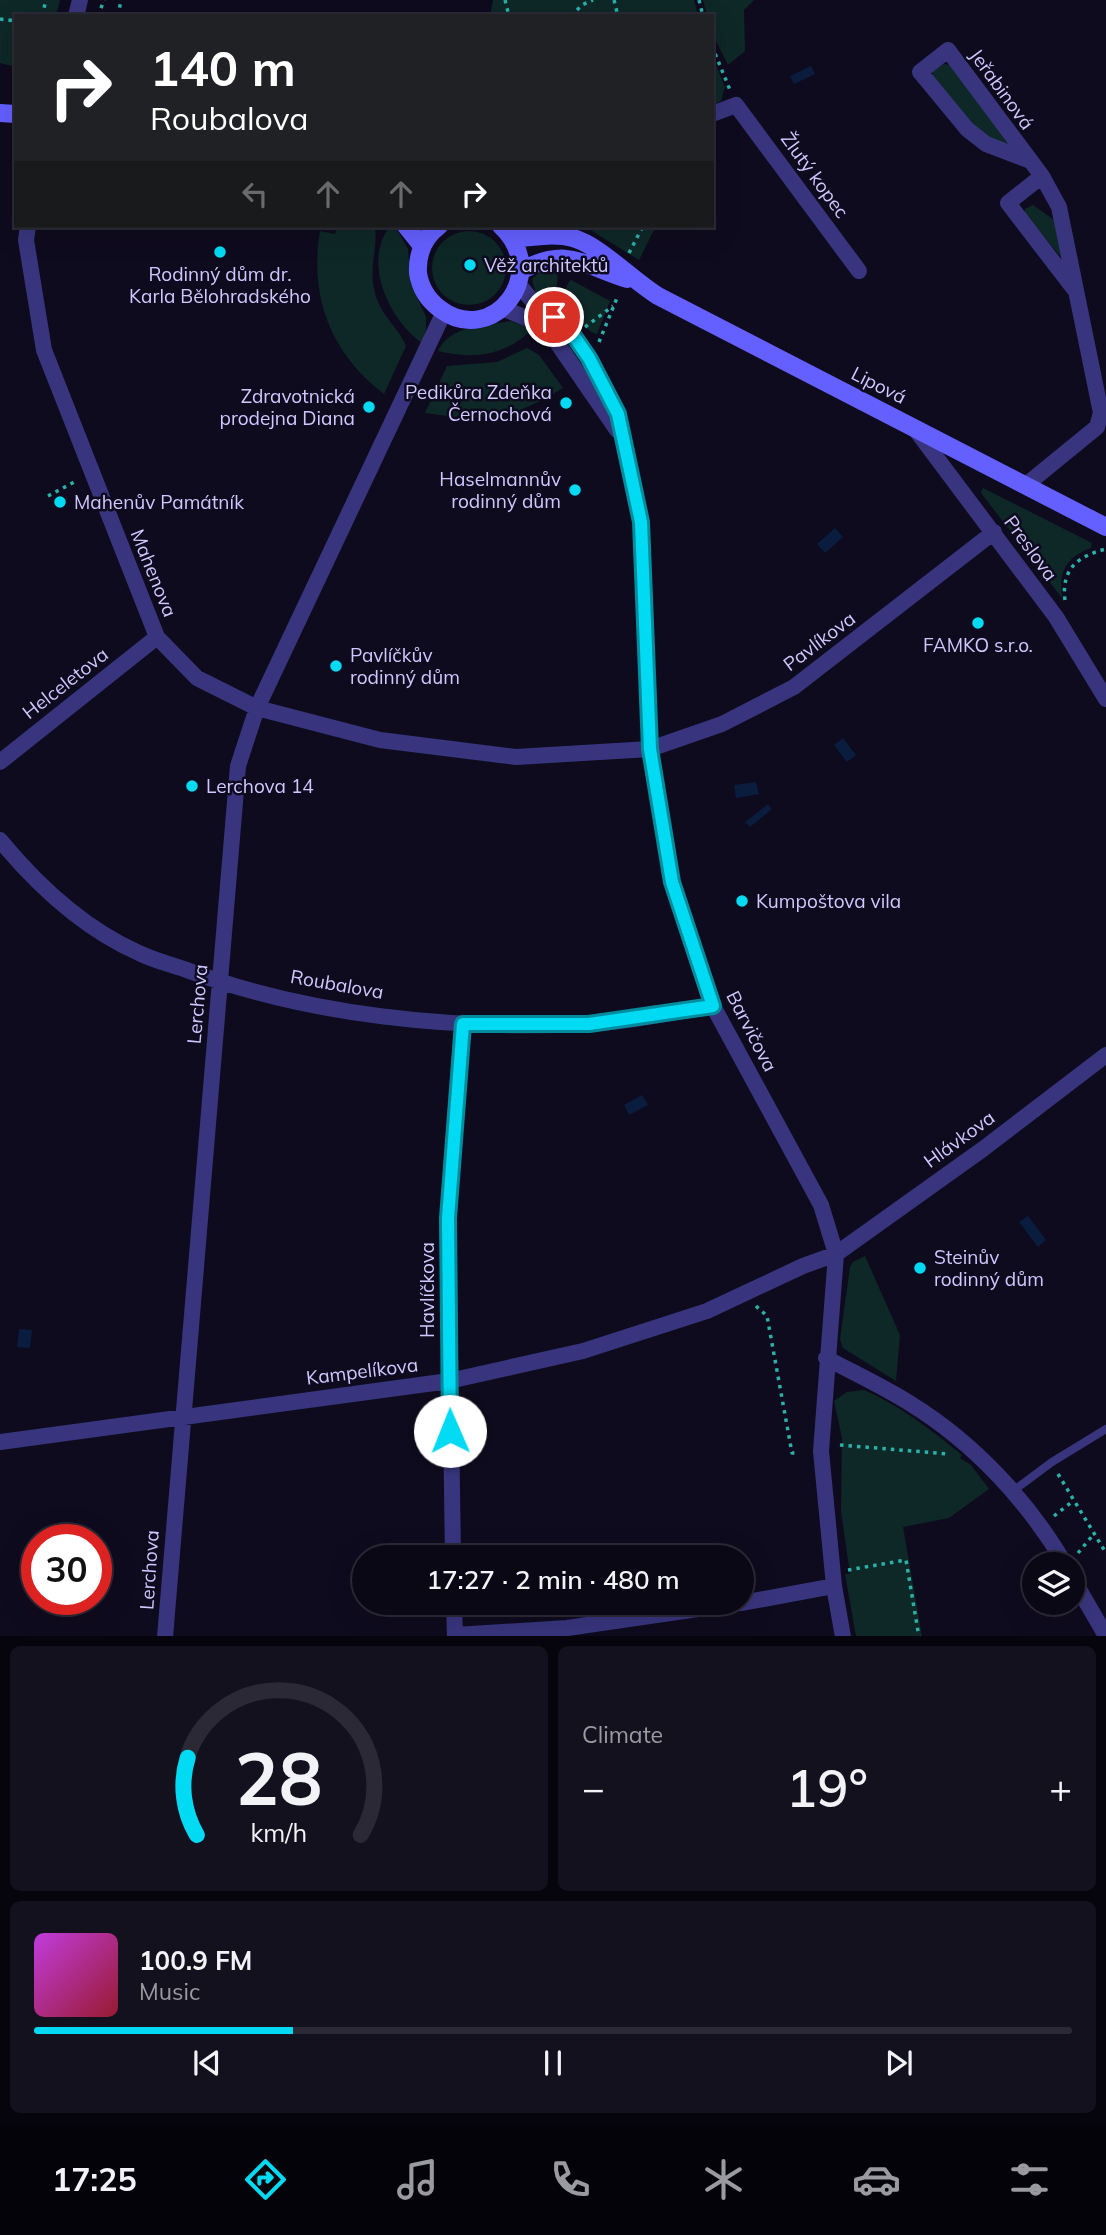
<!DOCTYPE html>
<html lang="en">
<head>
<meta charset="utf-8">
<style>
	:root { --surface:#0b0816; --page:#14111f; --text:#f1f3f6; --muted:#9a9aa1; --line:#2b2935; --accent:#00daf3 }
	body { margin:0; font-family:Mulish,sans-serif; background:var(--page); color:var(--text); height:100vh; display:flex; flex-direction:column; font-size:26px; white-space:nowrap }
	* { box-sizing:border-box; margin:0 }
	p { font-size:23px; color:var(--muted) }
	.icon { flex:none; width:38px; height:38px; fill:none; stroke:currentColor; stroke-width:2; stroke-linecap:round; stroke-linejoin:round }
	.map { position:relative; height:1636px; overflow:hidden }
	.details { display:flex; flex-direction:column; gap:10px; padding:10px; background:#06040c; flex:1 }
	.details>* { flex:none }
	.hud { position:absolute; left:14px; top:14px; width:700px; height:214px; border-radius:0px; box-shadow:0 7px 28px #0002,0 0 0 2px var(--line); background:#202124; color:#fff; overflow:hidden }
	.buttons { position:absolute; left:1022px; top:1552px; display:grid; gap:14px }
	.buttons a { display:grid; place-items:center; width:63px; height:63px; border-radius:50%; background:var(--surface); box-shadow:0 7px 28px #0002,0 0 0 2px var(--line); font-size:35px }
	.speed { position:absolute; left:21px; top:1524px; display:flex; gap:14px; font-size:35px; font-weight:700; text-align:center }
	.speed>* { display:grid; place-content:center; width:91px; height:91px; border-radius:50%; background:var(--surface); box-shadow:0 7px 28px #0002,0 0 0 2px var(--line); line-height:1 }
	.speed .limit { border:10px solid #d22; background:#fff; color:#111 }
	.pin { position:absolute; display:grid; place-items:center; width:60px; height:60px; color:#fff; margin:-30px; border:4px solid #fff; border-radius:50%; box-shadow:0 2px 7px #0007 }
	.me { position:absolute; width:77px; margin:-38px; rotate:359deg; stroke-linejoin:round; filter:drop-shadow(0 0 5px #0008) }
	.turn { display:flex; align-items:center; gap:24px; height:147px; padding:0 21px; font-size:32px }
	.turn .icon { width:91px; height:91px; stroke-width:2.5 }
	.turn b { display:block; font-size:49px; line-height:60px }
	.lanes { display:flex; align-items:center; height:66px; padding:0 21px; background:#0003; justify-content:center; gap:35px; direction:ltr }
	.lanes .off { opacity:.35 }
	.big { font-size:52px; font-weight:600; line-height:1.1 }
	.details .tile { flex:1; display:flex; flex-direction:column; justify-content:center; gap:10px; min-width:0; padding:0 24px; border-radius:10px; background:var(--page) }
	.details .dial { align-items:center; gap:0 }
	.dial svg { height:182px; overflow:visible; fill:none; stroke:var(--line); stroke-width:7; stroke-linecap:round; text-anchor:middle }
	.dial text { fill:var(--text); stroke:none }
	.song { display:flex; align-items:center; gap:21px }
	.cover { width:84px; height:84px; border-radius:10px; background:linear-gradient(135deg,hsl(290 70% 55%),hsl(350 70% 35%)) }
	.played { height:7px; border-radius:4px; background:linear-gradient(90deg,var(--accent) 25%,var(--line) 25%) }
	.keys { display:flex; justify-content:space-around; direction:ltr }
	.heat { display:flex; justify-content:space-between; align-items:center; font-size:38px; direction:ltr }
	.details .tiles { flex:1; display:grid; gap:10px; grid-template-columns:1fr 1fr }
	.tile:last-child { grid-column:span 2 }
	.trip { position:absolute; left:352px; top:1545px; width:402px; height:70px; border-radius:35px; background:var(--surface); box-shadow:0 7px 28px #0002,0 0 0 2px var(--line); font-weight:600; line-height:70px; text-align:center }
	.tabs { display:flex; height:112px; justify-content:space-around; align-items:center; background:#040309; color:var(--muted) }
	.tabs .icon { width:49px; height:49px }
	.tabs .active { color:var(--accent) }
	.tabs b { font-size:32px; color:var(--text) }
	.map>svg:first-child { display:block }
	.green { fill:#0e2827 }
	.water { fill:#0a1d3e }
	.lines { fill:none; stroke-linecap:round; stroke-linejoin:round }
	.path { stroke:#2ab1a9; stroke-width:3.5; stroke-dasharray:3.5 5; stroke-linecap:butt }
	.lane { stroke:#38357e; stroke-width:8 }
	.street { stroke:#38357e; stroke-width:16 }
	.secondary { stroke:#645fff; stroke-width:18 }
	.route-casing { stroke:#008e9e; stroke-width:18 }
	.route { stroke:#00daf3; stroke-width:12 }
	.poi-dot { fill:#00daf3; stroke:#0f0b1e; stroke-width:2.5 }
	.labels { text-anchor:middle; stroke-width:5; stroke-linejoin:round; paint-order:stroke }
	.street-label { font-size:19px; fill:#cfc8ff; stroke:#0f0b1e }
	.poi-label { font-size:19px; fill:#cfc8ff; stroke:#0f0b1e; text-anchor:start }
</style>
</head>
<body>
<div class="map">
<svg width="1106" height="1637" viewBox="0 0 1106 1637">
	<rect width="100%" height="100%" fill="#0f0b1e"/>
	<!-- green -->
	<path class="green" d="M0,0H60L56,16H16V67L0,63Z
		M493,0H694L698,16H490Z
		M703,0H754L744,10L745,51L728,65L712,33V16H707Z
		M712,55L725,87L721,101L712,105Z
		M944,64L951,65L1010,147L980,134L932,78L933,71Z
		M1033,205L1054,220L1061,257L1025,214V209Z
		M337,226H373L375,229C378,245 369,267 374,289C379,315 398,326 406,346L384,394C331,354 309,297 320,231L335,234Z
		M390,226H395L408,249L411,284L426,317V330L422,343C389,320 362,262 390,226Z
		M584,226H656L639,260Z
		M432 268a37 37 0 1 1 74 0a37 37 0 1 1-74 0Z
		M558,265L557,286L549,306L537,297L532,279L543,269Z
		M571,280L610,301L597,334C584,332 553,296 571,280Z
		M510,321L533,329C506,355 474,360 438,351C450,325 485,326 510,321Z
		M527,348L539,355L563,388C508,421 487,422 425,413L447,366L497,362Z
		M983,488L1092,543L1091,548C1065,558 1059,571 1062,598L981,493Z
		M865,1256L900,1335L896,1381L843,1348L840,1339L850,1267L853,1262Z
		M864,1390C901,1406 931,1430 962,1455L960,1458L971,1465L989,1489L949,1518L903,1527L922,1636H856L845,1574H850L841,1511L842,1438L834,1401L847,1392Z"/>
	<!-- water -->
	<path class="water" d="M811,66L815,74L794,84L790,76Z
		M835,528L843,537L825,553L817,544Z
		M843,738L856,755L847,762L834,745Z
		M756,782L759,794L736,798L734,785Z
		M768,804L772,809L750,827L745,822Z
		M642,1095L648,1105L629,1115L624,1105Z
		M1028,1216L1046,1240L1038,1247L1019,1222Z
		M19,1329L32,1330L30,1348L17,1347Z"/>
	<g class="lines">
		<!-- path -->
		<path class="path" d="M505,0L509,16
			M614,0L618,16
			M699,0L703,16
			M42,16L46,0
			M98,16L104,0
			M118,16L121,0
			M571,16L582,5L593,0
			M0,19L16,21
			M712,46L730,90
			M629,253L643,226
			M585,327L613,306
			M599,342L617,298
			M48,496L78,480
			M1065,600C1061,569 1078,556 1106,549
			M756,1306L767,1316L792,1453H796
			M840,1445L949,1454
			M1058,1474L1106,1553
			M1054,1516L1073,1501
			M1078,1553L1093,1535
			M848,1570L906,1560L919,1637"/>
		<!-- lane -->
		<path class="lane" d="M1013,1491L1052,1462L1106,1429"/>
		<!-- street -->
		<path class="street" d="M76,16L80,0
			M712,114L736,105L859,271
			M1042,176L1008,203L1074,289
			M28,226L26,240L44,350L157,637L197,678L257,708L380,740L516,757L650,749L722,724L794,687L994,532
			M519,285L536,305L569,329L589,358L618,414L641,522L650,749L672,882L713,1006L821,1205L836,1254L821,1451L834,1586L843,1637
			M502,308L531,320L549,331L617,430
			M915,429L1056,617L1106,699
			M1026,485L1097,427L1101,413L1059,207L1042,176L948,50L920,72L967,129L986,144L1028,160
			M0,762L157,637
			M0,840C38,886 85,929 139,953C153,960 169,964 184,969C309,1016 454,1030 587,1024C629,1022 672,1012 713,1006
			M826,1358C854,1373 884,1387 911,1404C974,1443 1028,1501 1065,1564
			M0,1442L449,1381L583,1351L707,1311L803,1266L836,1254L983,1149L1106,1055
			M453,1558L448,1218L462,1024
			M1073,1579L1106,1636
			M454,1603L455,1637
			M742,1603L834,1586
			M455,1635L567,1628L739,1603
			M165,1637L238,766L257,708L444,312"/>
		<!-- secondary -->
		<path class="secondary" d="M0,113L16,114
			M406,226L422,246
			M439,226C424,237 417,254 418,273C420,287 428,300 440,309C492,348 552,274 501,226
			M513,239C532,237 554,233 573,238C599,245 632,280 658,296L1106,527
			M522,270C569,246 582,265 627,279"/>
	</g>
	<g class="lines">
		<!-- route casing -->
		<g class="route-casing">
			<path id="route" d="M450,1431L448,1218L463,1024H589L713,1006L672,882L650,749L641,522L618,414L589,358L569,329L554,317"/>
		</g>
		<!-- route -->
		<use href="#route" class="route"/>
	</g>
	<!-- markers -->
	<g class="poi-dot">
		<circle cx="220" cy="252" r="7"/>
		<circle cx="470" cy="265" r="7"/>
		<circle cx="566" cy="403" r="7"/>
		<circle cx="369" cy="407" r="7"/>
		<circle cx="575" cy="490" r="7"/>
		<circle cx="60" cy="502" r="7"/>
		<circle cx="978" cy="623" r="7"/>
		<circle cx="336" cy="666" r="7"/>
		<circle cx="192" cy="786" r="7"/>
		<circle cx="742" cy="901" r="7"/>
		<circle cx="920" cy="1268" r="7"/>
	</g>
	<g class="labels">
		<!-- street labels -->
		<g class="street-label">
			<text transform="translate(1002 89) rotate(54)" y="7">Jeřabinová</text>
			<text transform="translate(815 175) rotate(54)" y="7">Žlutý kopec</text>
			<text transform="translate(879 385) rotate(27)" y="7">Lipová</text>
			<text transform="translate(1031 548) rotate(54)" y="7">Preslova</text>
			<text transform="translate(154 573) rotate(68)" y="7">Mahenova</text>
			<text transform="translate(819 641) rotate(-37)" y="7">Pavlíkova</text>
			<text transform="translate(65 683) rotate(-38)" y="7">Helceletova</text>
			<text transform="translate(337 984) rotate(10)" y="7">Roubalova</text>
			<text transform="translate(197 1004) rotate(-85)" y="7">Lerchova</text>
			<text transform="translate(752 1031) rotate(63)" y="7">Barvičova</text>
			<text transform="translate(959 1139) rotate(-36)" y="7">Hlávkova</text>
			<text transform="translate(427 1290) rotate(-90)" y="7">Havlíčkova</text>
			<text transform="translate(362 1371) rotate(-7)" y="7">Kampelíkova</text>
			<text transform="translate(149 1570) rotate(-86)" y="7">Lerchova</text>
		</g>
		<!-- poi labels -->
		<g class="poi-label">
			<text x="484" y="272">Věž architektů</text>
			<text x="220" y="281" text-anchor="middle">Rodinný dům dr.<tspan x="220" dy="22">Karla Bělohradského</tspan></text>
			<text x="552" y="399" text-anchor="end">Pedikůra Zdeňka<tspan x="552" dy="22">Černochová</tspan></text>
			<text x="355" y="403" text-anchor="end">Zdravotnická<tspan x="355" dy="22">prodejna Diana</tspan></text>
			<text x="561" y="486" text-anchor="end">Haselmannův<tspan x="561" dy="22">rodinný dům</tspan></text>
			<text x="74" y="509">Mahenův Památník</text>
			<text x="978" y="652" text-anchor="middle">FAMKO s.r.o.</text>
			<text x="350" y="662">Pavlíčkův<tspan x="350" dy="22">rodinný dům</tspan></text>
			<text x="206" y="793">Lerchova 14</text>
			<text x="756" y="908">Kumpoštova vila</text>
			<text x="934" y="1264">Steinův<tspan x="934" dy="22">rodinný dům</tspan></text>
		</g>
	</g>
</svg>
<div class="buttons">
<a><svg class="icon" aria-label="layers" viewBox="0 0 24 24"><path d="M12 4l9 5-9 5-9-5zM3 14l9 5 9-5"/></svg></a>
</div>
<div class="speed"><div class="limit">30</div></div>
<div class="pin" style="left:554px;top:317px;background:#d93025"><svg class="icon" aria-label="arrive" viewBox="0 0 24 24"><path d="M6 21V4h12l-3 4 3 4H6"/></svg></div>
<svg class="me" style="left:450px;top:1431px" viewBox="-20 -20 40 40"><circle r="19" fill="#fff"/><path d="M0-13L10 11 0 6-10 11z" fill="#00daf3"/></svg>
<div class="trip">17:27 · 2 min · 480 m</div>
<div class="hud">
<div class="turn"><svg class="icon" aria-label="right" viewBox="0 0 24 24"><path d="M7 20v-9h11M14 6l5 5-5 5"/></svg><div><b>140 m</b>Roubalova</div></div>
<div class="lanes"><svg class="icon off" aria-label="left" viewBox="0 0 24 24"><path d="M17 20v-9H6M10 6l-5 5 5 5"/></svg><svg class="icon off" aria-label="ahead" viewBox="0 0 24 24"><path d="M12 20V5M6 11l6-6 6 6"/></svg><svg class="icon off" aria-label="ahead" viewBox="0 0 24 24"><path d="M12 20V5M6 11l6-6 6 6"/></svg><svg class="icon" aria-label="right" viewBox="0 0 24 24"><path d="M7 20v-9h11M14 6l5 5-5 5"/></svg></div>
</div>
</div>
<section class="details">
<div class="tiles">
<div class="tile dial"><svg viewBox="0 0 100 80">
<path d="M14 69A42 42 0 1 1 86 69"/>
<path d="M14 69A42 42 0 0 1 10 35" stroke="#00daf3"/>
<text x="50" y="56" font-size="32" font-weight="700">28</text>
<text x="50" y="72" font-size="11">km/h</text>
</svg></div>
<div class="tile"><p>Climate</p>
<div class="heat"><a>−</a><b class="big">19°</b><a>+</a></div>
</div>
<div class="tile">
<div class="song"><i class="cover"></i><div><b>100.9 FM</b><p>Music</p></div></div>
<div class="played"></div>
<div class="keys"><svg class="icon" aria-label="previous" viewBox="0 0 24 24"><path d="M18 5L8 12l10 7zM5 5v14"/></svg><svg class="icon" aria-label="pause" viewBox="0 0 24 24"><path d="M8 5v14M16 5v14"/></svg><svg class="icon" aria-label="next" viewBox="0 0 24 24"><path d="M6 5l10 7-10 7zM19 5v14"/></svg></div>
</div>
</div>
</section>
<nav class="tabs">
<b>17:25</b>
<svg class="icon active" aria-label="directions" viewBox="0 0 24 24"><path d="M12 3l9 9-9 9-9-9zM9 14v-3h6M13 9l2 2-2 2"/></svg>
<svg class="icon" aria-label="music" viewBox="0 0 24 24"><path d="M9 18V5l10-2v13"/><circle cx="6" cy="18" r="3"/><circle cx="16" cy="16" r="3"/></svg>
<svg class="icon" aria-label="phone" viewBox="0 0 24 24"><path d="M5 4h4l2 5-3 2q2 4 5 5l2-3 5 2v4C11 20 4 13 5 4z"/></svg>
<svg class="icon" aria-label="climate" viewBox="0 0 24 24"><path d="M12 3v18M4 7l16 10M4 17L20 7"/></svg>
<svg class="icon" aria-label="car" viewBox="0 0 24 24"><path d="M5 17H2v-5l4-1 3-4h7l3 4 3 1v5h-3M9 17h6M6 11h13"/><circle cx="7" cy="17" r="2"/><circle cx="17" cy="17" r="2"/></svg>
<svg class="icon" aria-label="filters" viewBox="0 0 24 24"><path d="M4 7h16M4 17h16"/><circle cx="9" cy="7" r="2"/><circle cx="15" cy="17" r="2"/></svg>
</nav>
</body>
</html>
